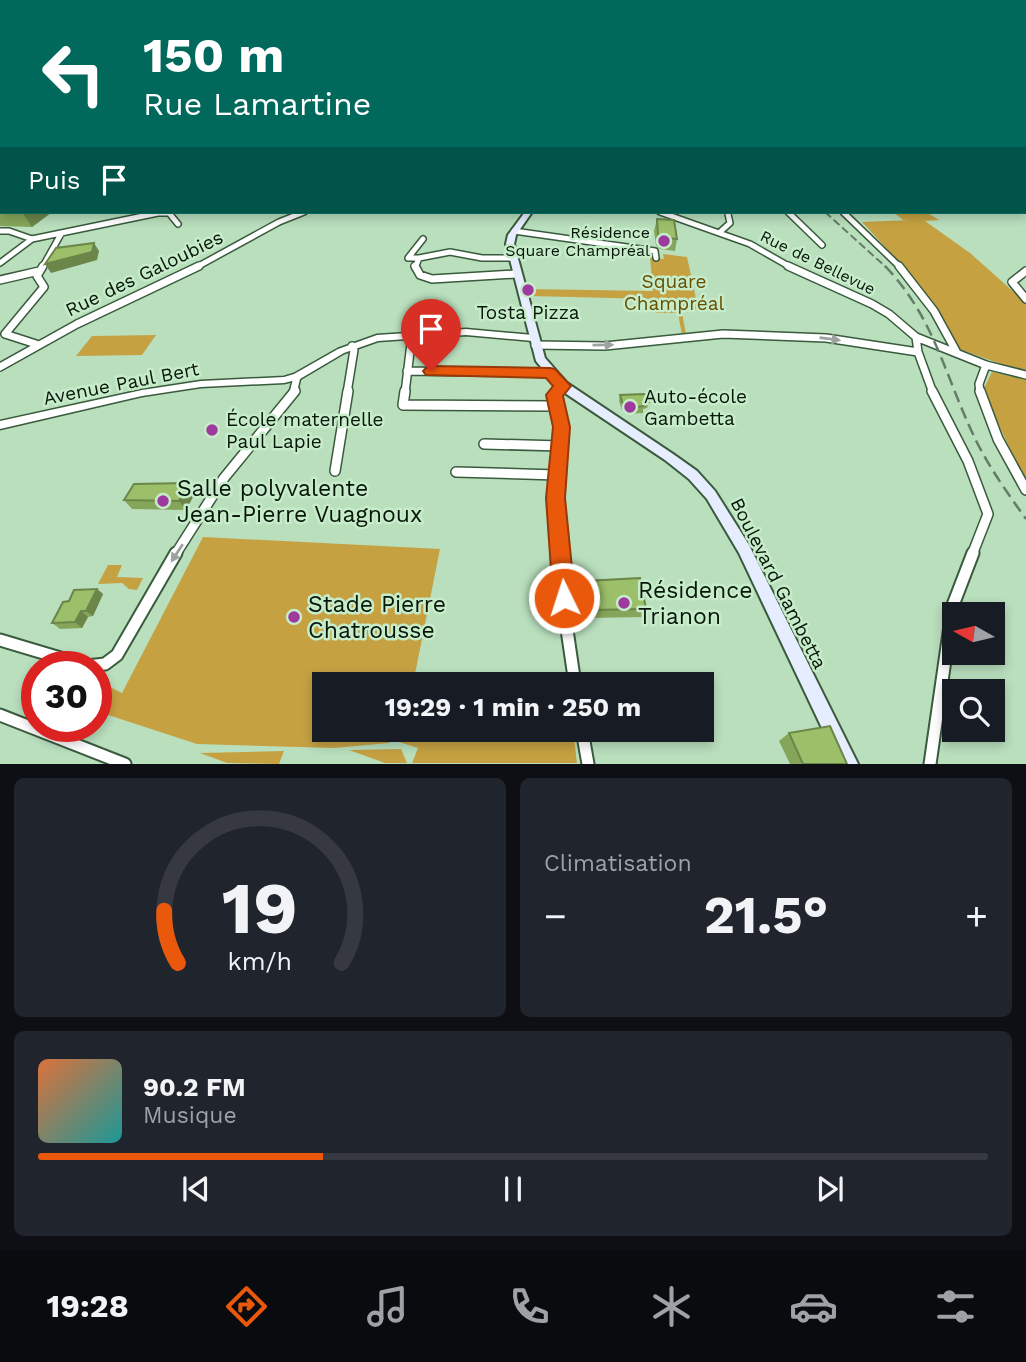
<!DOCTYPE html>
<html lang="fr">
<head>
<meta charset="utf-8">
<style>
	:root { --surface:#171b24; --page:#20242c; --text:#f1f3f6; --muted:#9ea1a6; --line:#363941; --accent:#ea580c }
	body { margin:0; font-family:"Work Sans",sans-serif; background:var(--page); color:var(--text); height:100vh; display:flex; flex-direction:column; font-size:26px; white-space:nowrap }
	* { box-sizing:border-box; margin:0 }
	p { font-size:23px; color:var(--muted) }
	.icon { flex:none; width:38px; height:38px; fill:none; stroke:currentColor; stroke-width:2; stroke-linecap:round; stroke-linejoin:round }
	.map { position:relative; height:764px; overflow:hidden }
	.details { display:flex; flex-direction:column; gap:14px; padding:14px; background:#0d0f14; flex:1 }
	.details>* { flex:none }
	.top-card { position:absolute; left:0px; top:0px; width:1027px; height:214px; box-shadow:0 4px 10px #0003; background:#00695c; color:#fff; overflow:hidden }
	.needle { width:46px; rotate:278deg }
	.tools { position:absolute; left:942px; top:602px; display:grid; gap:14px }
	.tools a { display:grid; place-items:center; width:63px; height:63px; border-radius:0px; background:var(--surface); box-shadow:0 4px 10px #0003; font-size:35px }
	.speed { position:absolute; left:21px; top:651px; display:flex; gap:14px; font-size:35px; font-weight:700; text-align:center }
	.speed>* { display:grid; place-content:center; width:91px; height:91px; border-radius:50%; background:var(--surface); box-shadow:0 4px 10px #0003; line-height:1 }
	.speed .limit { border:10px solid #d22; background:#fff; color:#111 }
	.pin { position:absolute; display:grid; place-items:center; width:60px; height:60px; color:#fff; margin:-72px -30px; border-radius:50% 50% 50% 0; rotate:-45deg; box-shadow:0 0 7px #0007 }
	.pin .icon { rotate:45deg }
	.me { position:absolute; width:77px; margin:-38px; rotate:356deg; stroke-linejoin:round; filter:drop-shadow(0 0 5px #0008) }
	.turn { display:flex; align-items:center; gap:24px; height:147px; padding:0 28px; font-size:32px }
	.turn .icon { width:91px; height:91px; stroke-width:2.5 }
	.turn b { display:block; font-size:49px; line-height:60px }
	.then { display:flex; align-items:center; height:66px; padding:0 28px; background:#0003; gap:14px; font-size:26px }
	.big { font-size:52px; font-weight:700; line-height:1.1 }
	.details .card { flex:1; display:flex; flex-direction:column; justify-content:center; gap:10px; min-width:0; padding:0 24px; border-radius:10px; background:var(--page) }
	.details .dial { align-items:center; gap:0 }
	.dial svg { height:182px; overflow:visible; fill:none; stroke:var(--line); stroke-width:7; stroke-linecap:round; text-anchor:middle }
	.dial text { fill:var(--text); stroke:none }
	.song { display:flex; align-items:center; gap:21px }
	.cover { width:84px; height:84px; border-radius:10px; background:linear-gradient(135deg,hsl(20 70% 55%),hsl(180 70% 35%)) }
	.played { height:7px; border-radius:4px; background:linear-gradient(90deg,var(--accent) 30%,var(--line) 30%) }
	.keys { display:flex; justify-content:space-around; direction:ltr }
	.heat { display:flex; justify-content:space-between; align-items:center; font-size:38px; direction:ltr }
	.details .tiles { flex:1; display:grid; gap:14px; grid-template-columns:1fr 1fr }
	.card:last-child { grid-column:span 2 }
	.trip { position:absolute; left:312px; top:672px; width:402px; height:70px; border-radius:0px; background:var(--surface); box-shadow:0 4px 10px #0003; font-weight:700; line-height:70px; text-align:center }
	.tabs { display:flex; height:112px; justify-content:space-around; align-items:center; background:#090b0e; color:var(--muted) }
	.tabs .icon { width:49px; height:49px }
	.tabs .selected { color:var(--accent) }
	.tabs b { font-size:32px; color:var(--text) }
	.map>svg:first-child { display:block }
	.green { fill:#c5a142 }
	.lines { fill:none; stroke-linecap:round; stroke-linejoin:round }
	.minor-far3-casing { stroke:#395a3d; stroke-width:8 }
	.minor-far2-casing { stroke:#395a3d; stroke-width:10 }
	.minor-far1-casing { stroke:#395a3d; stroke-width:12 }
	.minor-casing { stroke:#395a3d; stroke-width:15 }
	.tertiary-casing { stroke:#395a3d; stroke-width:3 }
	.secondary-casing { stroke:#395a3d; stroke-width:4 }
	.primary-casing { stroke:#7386a7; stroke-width:4 }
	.minor-far3 { stroke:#fff; stroke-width:5 }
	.minor-far2 { stroke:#fff; stroke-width:7 }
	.minor-far1 { stroke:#fff; stroke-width:9 }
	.minor { stroke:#fff; stroke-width:11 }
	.tertiary { fill:#fff; fill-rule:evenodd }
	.secondary { fill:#e6edfe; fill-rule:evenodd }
	.primary { fill:#cedbfd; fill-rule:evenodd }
	.rail-far1 { stroke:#637d66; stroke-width:2; stroke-dasharray:8 3.5; stroke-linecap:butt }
	.rail { stroke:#637d66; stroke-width:2.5; stroke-dasharray:12 6; stroke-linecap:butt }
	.wall { fill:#85a55a }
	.shaded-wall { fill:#6c864a }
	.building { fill:#9bc069; stroke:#6c864a; stroke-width:2 }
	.oneway { fill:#9ca29d }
	.route { fill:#ea580c; stroke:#983908; stroke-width:2 }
	.poi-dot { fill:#9e399e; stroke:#c6ecca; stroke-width:2.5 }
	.labels { text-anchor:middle; stroke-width:5; stroke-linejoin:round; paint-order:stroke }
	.far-poi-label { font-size:16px; fill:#08160a; stroke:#c6ecca; text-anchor:end }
	.far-street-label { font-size:16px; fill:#08160a; stroke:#c6ecca }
	.street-label { font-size:19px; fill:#08160a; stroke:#c6ecca }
	.park-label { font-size:19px; fill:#674f00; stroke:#c6ecca }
	.poi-label { font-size:19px; fill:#08160a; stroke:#c6ecca; text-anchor:start }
	.near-poi-label { font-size:23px; fill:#08160a; stroke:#c6ecca; text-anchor:start }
</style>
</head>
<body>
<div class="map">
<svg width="1026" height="764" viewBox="0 0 1026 764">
	<rect width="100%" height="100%" fill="#b9dfbd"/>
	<!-- green -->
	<path class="green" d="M893,212H926L939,220L925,221L970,253L1026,303V369L1018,370L956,348C936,299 898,261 862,222L911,220H903Z
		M663,254L687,257L698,308L682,312L686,335H682L678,313H656L654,299L529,296L526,289L653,291L650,257L664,259Z
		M156,335L142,355L76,356L92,336Z
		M992,372L1026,380V483L990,406L984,388Z
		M203,537L440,549L413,684H324V730H573L577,763H412L418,748L393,740L389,743L334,748L197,744L96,711V680L122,693Z
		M108,565H122L117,577L143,578L137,590L129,589L122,583L98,584Z
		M401,749L407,763H385L349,750Z
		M284,751L279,764L227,763L200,753Z"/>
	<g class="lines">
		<!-- minor-far3 casing -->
		<g class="minor-far3-casing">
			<path id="minor-far3" d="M660,212L750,244L792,268
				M788,212L822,245
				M843,212L901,268
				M0,231H9L32,239L158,213H169L178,224
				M514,231L655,251L656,258
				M720,232L730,223L728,214
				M419,258H408L423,239
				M0,263L32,239
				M42,268L61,234
				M195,268L279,222L304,212
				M415,268L419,258L450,252L482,258H513"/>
		</g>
		<!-- minor-far2 casing -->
		<g class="minor-far2-casing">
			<path id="minor-far2" d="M415,266L420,275L432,279L516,274
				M788,266L872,304L889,314L916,337L986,365L1026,375
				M899,266L934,311L956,351
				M1026,271L1012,282L1026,299
				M0,280L39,271
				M916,337L918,352L933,393
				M36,344L5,334L44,287L37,276L43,266
				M535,345L605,346L723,334L826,338L918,352
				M0,367L77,324L199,266
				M407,371L550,373
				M293,393L297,377
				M347,393L354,350L352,346
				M405,393L412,335
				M556,393L563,386
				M980,393L979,384L986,365"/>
		</g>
		<!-- minor-far1 casing -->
		<g class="minor-far1-casing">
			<path id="minor-far1" d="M405,391L403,405L556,406
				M558,391L554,395L561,427L556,498L561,555
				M932,391L968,461L988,514L972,555
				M980,391L998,439L1026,490
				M484,444L561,446
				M335,471L348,391
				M456,472L557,475
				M175,555L224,478L295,391"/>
		</g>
		<!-- minor casing -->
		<g class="minor-casing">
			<path id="minor" d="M560,553L566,623L575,684
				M0,640L87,666L105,664L117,655L176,553
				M0,715L125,764
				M582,730L588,764
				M930,764L953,605L973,553"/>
		</g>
		<!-- tertiary casing -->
		<g class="tertiary-casing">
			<path id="tertiary" d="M2,155V159L0,160V156Z
				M466,329L533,335L537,338L533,341L466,335L378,341L344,353L300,379L284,383L201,387L142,396L0,429V421L142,390L201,381L284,377L294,374L338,349L377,335Z"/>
		</g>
		<!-- secondary casing -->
		<g class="secondary-casing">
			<path id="secondary" d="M525,212H532L516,235L514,244L545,358L567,383L673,454L697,471L715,491L749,545L858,764H839L739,553L707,499L689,479L665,460L559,389L536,361L506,244L508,235Z"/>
		</g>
		<!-- primary casing -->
		<g class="primary-casing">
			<path id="primary" d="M0,126H2V130H0Z"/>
		</g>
		<!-- minor-far3 -->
		<use href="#minor-far3" class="minor-far3"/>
		<!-- minor-far2 -->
		<use href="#minor-far2" class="minor-far2"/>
		<!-- minor-far1 -->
		<use href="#minor-far1" class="minor-far1"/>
		<!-- minor -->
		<use href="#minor" class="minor"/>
		<!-- tertiary -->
		<use href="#tertiary" class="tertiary"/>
		<!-- secondary -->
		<use href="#secondary" class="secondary"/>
		<!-- primary -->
		<use href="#primary" class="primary"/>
		<!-- rail-far1 -->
		<path class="rail-far1" d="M825,212L887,268"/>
		<!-- rail -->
		<path class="rail" d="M885,266C933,316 944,372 972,432C986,463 1006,491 1026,519"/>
	</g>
	<!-- wall -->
	<path class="wall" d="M2,178V212H52L32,227L0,226V179Z
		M657,219L677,239L675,251L660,249L656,245L654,231Z
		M620,395L649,402L647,408L643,409V413L627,414L626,410H622L619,401Z
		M188,483L195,493L186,510L132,509L124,500Z
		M585,581L646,609L643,617L586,618L584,589Z
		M97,589L103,594L93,616L88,617L82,628L60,629L52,623L69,601Z
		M789,733L847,764H790L779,741Z"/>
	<!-- shaded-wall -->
	<path class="shaded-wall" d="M22,212H52L32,227Z
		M94,243L99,251L97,260L51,273L45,264Z
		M188,483L195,493L186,510L179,501Z
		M97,589L103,594L93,616L86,611Z
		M81,611L88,617L82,628L75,622Z"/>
	<!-- building -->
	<path class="building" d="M2,178V210L0,209V179Z
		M657,219L674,220L677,239L662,237L658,234Z
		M94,243L92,252L45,264L56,248Z
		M645,394L649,402L643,403L644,406L629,408L627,404H623L620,395Z
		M188,483L179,501L124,500L134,484Z
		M640,578L646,609L588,610L585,581Z
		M97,589L86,611H81L75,622L52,623L63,602L69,601L74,590Z
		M830,726L847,764H803L789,733Z"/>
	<!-- one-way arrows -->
	<defs><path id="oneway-solid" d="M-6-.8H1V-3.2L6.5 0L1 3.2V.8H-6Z" transform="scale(1.75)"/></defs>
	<g class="oneway">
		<use href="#oneway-solid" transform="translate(830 339) rotate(7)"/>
		<use href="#oneway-solid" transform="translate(603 345) rotate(-1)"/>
		<use href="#oneway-solid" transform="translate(177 553) rotate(123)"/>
	</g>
	<!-- sky -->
	<linearGradient id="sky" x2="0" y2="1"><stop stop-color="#71b0b6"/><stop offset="0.47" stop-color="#e0f1e1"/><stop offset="1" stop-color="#e0f1e1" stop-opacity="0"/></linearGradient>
	<rect width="1026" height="202" fill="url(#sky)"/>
	<!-- route -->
	<path class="route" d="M431,366L550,368L555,369L571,386L563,396L570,427L565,498L575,598L572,605L564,609L556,605L553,598L546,498L553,427L546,395L553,386L546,378L426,375L423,371L426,368Z"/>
	<!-- markers -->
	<g class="poi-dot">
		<circle cx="664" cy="241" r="7"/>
		<circle cx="528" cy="290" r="7"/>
		<circle cx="630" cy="407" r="7"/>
		<circle cx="212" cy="430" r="7"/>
		<circle cx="163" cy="501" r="7"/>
		<circle cx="624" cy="603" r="7"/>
		<circle cx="294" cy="617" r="7"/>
	</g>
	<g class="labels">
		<!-- far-poi labels -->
		<g class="far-poi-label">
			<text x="650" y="238">Résidence<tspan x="650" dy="18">Square Champréal</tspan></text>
		</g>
		<!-- far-street labels -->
		<g class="far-street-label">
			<text transform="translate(818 262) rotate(26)" y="6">Rue de Bellevue</text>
		</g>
		<!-- street labels -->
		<g class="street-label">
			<text transform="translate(144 273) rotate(-26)" y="7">Rue des Galoubies</text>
			<text transform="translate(121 383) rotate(-11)" y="7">Avenue Paul Bert</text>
			<text transform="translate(779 583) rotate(63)" y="7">Boulevard Gambetta</text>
		</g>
		<!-- park labels -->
		<g class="park-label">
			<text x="674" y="288">Square<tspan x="674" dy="22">Champréal</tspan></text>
		</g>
		<!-- poi labels -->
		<g class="poi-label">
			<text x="528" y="319" text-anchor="middle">Tosta Pizza</text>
			<text x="644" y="403">Auto-école<tspan x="644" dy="22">Gambetta</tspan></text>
			<text x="226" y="426">École maternelle<tspan x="226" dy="22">Paul Lapie</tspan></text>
		</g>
		<!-- near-poi labels -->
		<g class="near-poi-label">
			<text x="177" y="496">Salle polyvalente<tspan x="177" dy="26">Jean-Pierre Vuagnoux</tspan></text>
			<text x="638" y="598">Résidence<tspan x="638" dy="26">Trianon</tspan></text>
			<text x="308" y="612">Stade Pierre<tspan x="308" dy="26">Chatrousse</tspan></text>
		</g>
	</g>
</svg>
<div class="tools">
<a><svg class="needle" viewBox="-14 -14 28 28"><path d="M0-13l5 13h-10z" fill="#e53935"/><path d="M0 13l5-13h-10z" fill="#9ea1a6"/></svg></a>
<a><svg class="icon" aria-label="search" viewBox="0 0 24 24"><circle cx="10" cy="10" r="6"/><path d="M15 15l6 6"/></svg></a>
</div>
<div class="speed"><div class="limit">30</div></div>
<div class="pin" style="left:431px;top:371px;background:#d93025"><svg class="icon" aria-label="arrive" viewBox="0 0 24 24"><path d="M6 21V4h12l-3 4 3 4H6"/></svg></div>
<svg class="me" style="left:564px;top:598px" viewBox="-20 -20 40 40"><circle r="17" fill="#ea580c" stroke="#fff" stroke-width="3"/><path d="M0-11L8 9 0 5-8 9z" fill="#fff"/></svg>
<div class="trip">19:29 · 1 min · 250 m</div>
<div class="top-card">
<div class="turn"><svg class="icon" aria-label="left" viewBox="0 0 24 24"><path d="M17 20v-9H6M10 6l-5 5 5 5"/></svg><div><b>150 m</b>Rue Lamartine</div></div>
<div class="then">Puis<svg class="icon" aria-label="arrive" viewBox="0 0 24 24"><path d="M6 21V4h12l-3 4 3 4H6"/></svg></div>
</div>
</div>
<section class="details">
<div class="tiles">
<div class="card dial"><svg viewBox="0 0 100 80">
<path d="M14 69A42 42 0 1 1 86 69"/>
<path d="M14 69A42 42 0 0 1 8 46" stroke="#ea580c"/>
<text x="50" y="56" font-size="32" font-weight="700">19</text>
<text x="50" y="72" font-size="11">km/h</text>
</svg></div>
<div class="card"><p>Climatisation</p>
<div class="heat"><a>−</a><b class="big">21.5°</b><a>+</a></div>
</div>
<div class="card">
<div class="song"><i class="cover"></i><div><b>90.2 FM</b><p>Musique</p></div></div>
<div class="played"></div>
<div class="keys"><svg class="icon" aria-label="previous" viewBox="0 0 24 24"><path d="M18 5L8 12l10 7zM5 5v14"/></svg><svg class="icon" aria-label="pause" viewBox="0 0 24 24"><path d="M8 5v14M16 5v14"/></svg><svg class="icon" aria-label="next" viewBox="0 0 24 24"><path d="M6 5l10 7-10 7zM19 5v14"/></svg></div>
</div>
</div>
</section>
<nav class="tabs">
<b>19:28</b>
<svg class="icon selected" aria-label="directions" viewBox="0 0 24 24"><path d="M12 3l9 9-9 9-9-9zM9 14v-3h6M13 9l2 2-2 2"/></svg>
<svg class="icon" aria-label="music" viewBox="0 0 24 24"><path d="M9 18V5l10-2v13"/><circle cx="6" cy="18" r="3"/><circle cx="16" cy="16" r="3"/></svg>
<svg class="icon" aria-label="phone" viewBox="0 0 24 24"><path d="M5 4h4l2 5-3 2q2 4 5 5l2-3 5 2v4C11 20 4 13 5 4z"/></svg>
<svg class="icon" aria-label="climate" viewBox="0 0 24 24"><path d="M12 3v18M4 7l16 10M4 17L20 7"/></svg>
<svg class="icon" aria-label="car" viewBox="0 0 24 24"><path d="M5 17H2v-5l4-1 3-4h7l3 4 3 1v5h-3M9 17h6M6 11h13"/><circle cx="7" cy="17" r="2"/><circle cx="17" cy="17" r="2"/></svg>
<svg class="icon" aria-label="filters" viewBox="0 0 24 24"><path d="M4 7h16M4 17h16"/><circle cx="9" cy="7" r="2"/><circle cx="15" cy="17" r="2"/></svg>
</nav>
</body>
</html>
